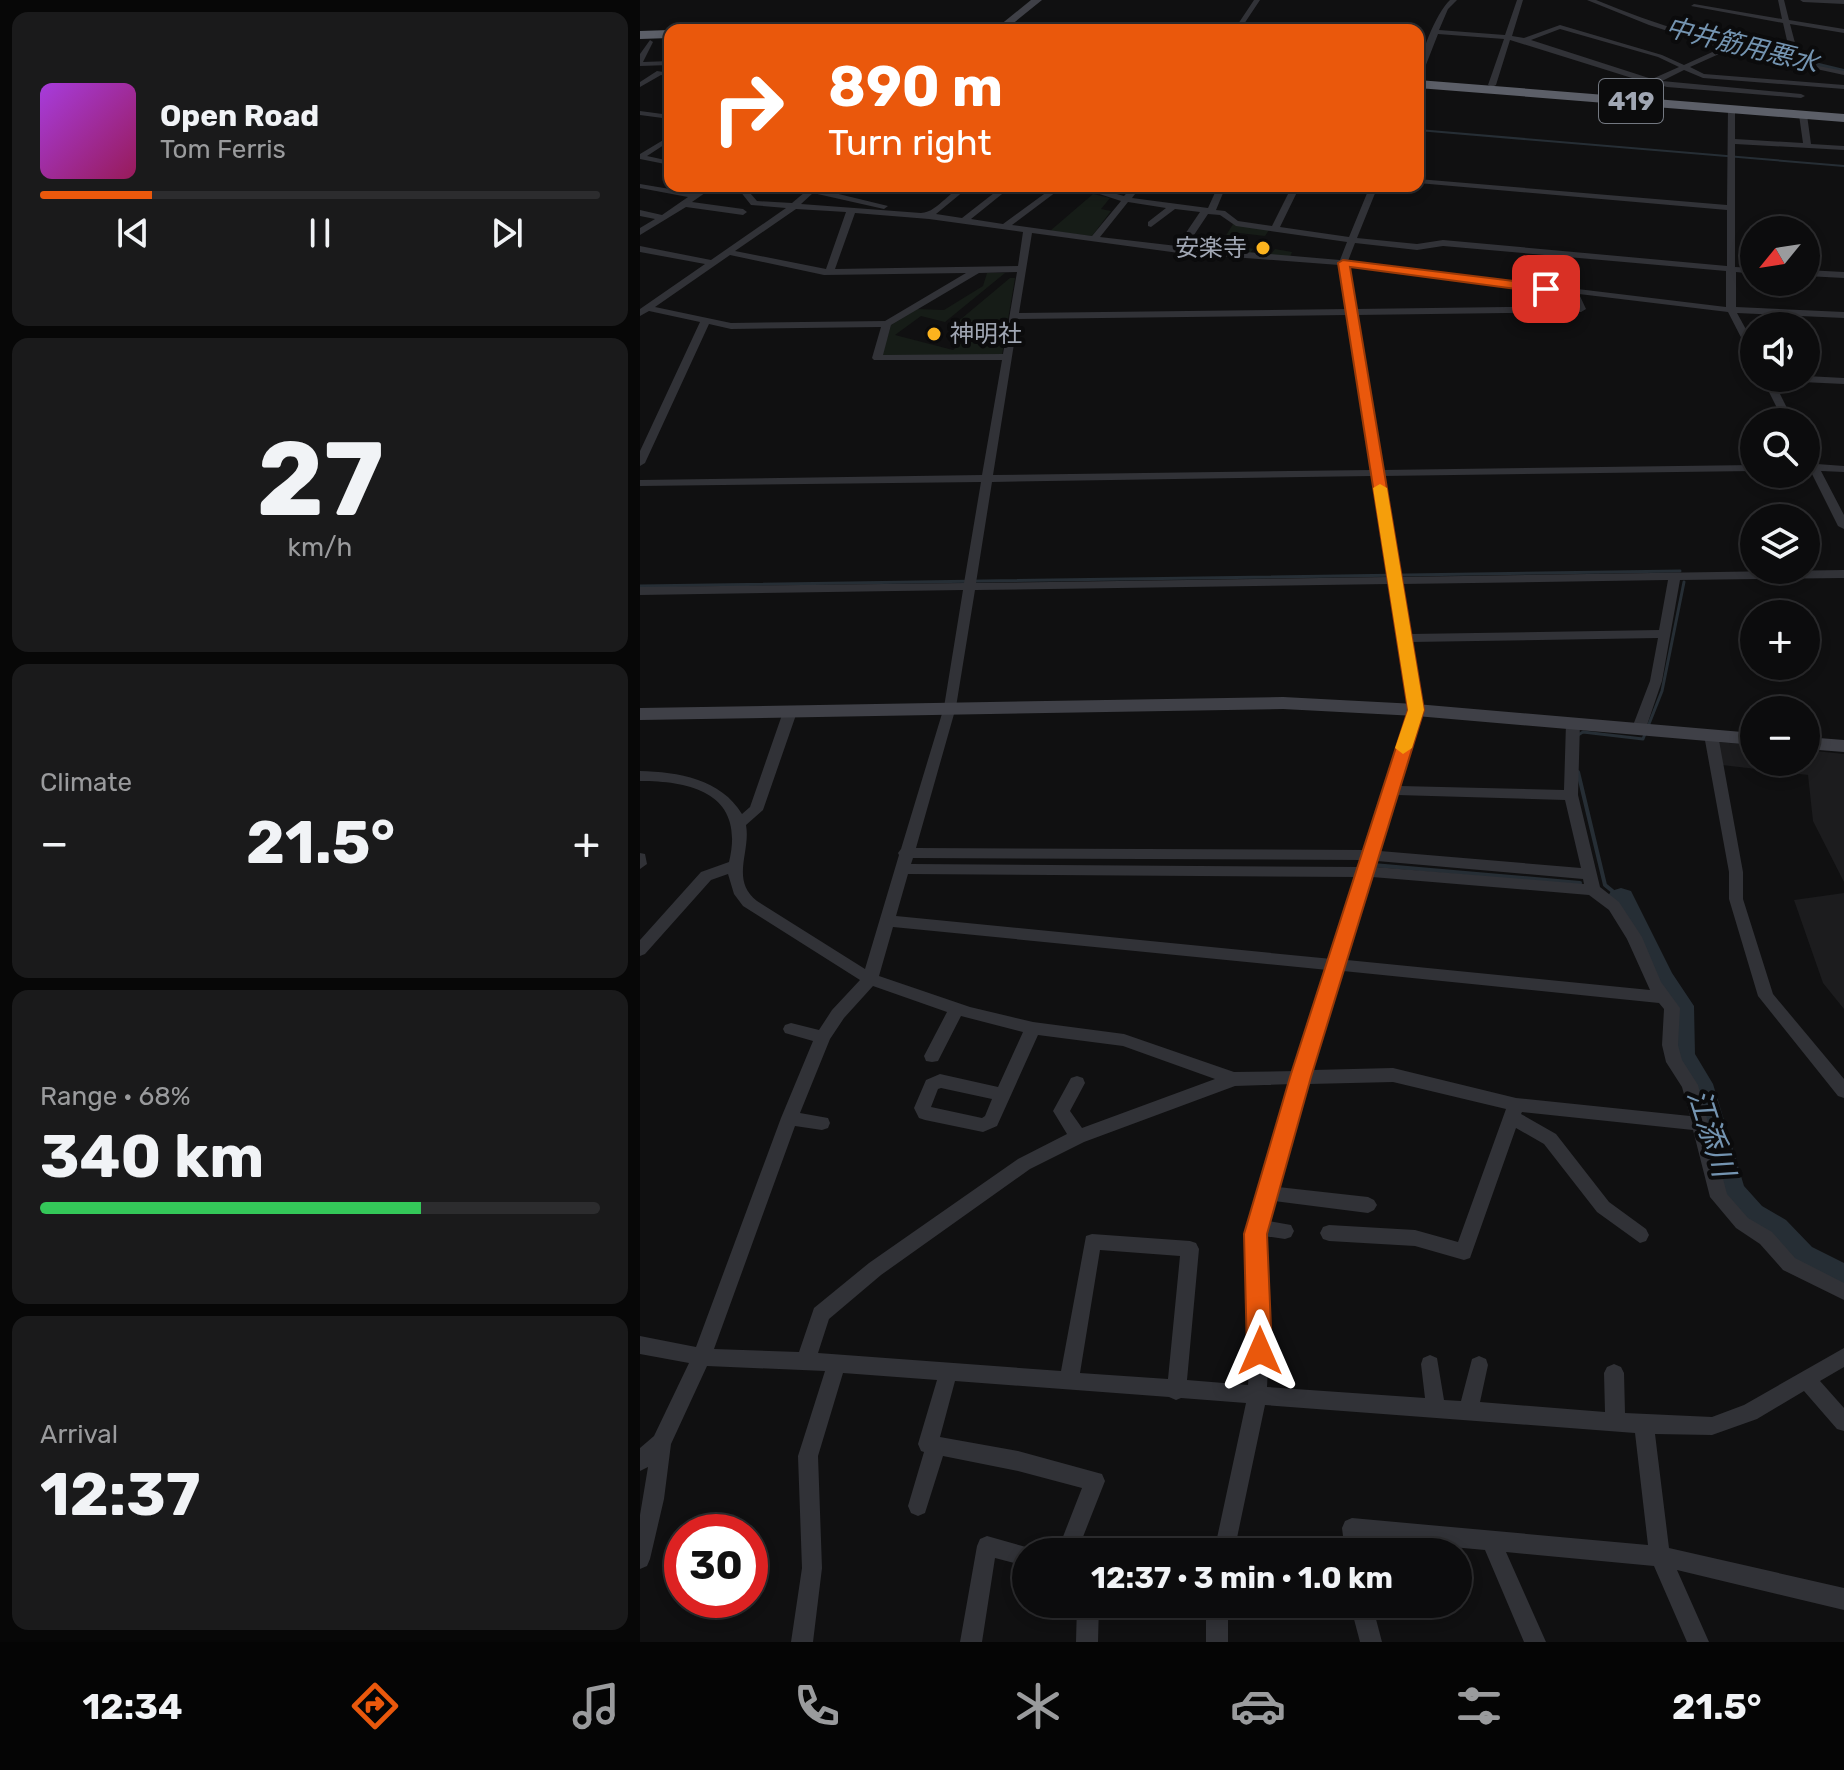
<!DOCTYPE html>
<html lang="en">
<head>
<meta charset="utf-8">
<style>
	:root { --surface:#0c0c0d; --page:#1a1a1b; --text:#f1f3f6; --muted:#9a9b9d; --line:#2c2c2e; --accent:#ea580c }
	body { margin:0; font-family:Rubik,"Noto Sans JP",sans-serif; background:var(--page); color:var(--text); height:100vh; display:flex; flex-direction:column; font-size:30px; white-space:nowrap }
	* { box-sizing:border-box; margin:0 }
	p { font-size:26px; color:var(--muted) }
	.icon { flex:none; width:44px; height:44px; fill:none; stroke:currentColor; stroke-width:2; stroke-linecap:round; stroke-linejoin:round }
	.map { position:relative; flex:1; overflow:hidden }
	.side { display:flex; flex-direction:column; gap:12px; padding:12px; background:#070707; width:640px }
	.side>* { flex:none }
	.top-card { position:absolute; left:24px; top:24px; width:760px; height:168px; border-radius:16px; box-shadow:0 4px 12px #0003,0 0 0 2px var(--line); background:#ea580c; color:#fff; overflow:hidden }
	.needle { width:52px; rotate:240deg }
	.controls { position:absolute; left:1100px; top:216px; display:grid; gap:16px }
	.controls a { display:grid; place-items:center; width:80px; height:80px; border-radius:50%; background:var(--surface); box-shadow:0 4px 12px #0003,0 0 0 2px var(--line); font-size:40px }
	.speed { position:absolute; left:24px; top:1514px; display:flex; gap:16px; font-size:40px; font-weight:700; text-align:center }
	.speed>* { display:grid; place-content:center; width:104px; height:104px; border-radius:50%; background:var(--surface); box-shadow:0 4px 12px #0003,0 0 0 2px var(--line); line-height:1 }
	.speed .limit { border:12px solid #d22; background:#fff; color:#111 }
	.pin { position:absolute; display:grid; place-items:center; width:68px; height:68px; color:#fff; margin:-34px; border-radius:16px; box-shadow:0 4px 12px #0006 }
	.me { position:absolute; width:88px; margin:-44px; rotate:0deg; stroke-linejoin:round; filter:drop-shadow(0 0 6px #0008) }
	.turn { display:flex; align-items:center; gap:28px; height:168px; padding:0 32px; font-size:36px }
	.turn .icon { width:104px; height:104px; stroke-width:2.5 }
	.turn b { display:block; font-size:56px; line-height:68px }
	.big { font-size:60px; font-weight:700; line-height:1.1 }
	.side .widget { flex:1; display:flex; flex-direction:column; justify-content:center; gap:12px; min-width:0; padding:0 28px; border-radius:16px; background:var(--page) }
	.side .dial { align-items:center; gap:0 }
	.dial b { font-size:104px; line-height:1 }
	.song { display:flex; align-items:center; gap:24px }
	.cover { width:96px; height:96px; border-radius:12px; background:linear-gradient(135deg,hsl(280 70% 55%),hsl(330 70% 35%)) }
	.played { height:8px; border-radius:4px; background:linear-gradient(90deg,var(--accent) 20%,var(--line) 20%) }
	.keys { display:flex; justify-content:space-around; direction:ltr }
	.heat { display:flex; justify-content:space-between; align-items:center; font-size:44px; direction:ltr }
	.charge { height:12px; border-radius:6px; background:linear-gradient(90deg,#34c759 68%,var(--line) 0) }
	.trip { position:absolute; left:372px; top:1538px; width:460px; height:80px; border-radius:40px; background:var(--surface); box-shadow:0 4px 12px #0003,0 0 0 2px var(--line); font-weight:700; line-height:80px; text-align:center }
	.menu { display:flex; height:128px; justify-content:space-around; align-items:center; background:#050505; color:var(--muted) }
	.menu .icon { width:56px; height:56px }
	.menu .selected { color:var(--accent) }
	.menu b { font-size:36px; color:var(--text) }
	main { display:flex; flex:1; min-height:0 }
	.map>svg:first-child { display:block }
	.built { fill:#1c1c1e }
	.green { fill:#161c17 }
	.lines { fill:none; stroke-linecap:round; stroke-linejoin:round }
	.stream-far2 { stroke:#262e35; stroke-width:2 }
	.stream-far1 { stroke:#262e35; stroke-width:3 }
	.stream { stroke:#262e35; stroke-width:4 }
	.canal { fill:#262e35; fill-rule:evenodd }
	.river { fill:#262e35; fill-rule:evenodd }
	.street { fill:#313237; fill-rule:evenodd }
	.secondary { fill:#3f4047; fill-rule:evenodd }
	.highway { fill:#5c5f68; fill-rule:evenodd }
	.route { fill:#ea580c; stroke:#983908; stroke-width:2 }
	.slow { fill:#f59e0b }
	.poi-dot { fill:#fcb31e; stroke:#0b0b0c; stroke-width:3 }
	.labels { text-anchor:middle; stroke-width:8; stroke-linejoin:round; paint-order:stroke }
	.far-poi-label { font-size:24px; fill:#a0a6b3; stroke:#0b0b0c; text-anchor:end }
	.far-water-label { font-size:26px; font-style:italic; fill:#7494b1; stroke:#0b0b0c }
	.shield { fill:#0b0b0c; stroke:#737881; stroke-width:2 }
	.shield-label { font-size:26px; font-weight:bold; fill:#a0a6b3 }
	.water-label { font-size:30px; font-style:italic; fill:#7494b1; stroke:#0b0b0c }
</style>
</head>
<body>
<main>
<section class="side">
<div class="widget">
<div class="song"><i class="cover"></i><div><b>Open Road</b><p>Tom Ferris</p></div></div>
<div class="played"></div>
<div class="keys"><svg class="icon" aria-label="previous" viewBox="0 0 24 24"><path d="M18 5L8 12l10 7zM5 5v14"/></svg><svg class="icon" aria-label="pause" viewBox="0 0 24 24"><path d="M8 5v14M16 5v14"/></svg><svg class="icon" aria-label="next" viewBox="0 0 24 24"><path d="M6 5l10 7-10 7zM19 5v14"/></svg></div>
</div>
<div class="widget dial"><b>27</b><p>km/h</p></div>
<div class="widget"><p>Climate</p>
<div class="heat"><a>−</a><b class="big">21.5°</b><a>+</a></div>
</div>
<div class="widget"><p>Range · 68%</p><b class="big">340 km</b><div class="charge"></div></div>
<div class="widget"><p>Arrival</p><b class="big">12:37</b></div>
</section>
<div class="map">
<svg width="1204" height="1642" viewBox="0 0 1204 1642">
	<rect width="100%" height="100%" fill="#101011"/>
	<!-- built -->
	<path class="built" d="M1077,742L1114,745V762H1166V750L1204,754V882L1173,821L1168,775L1082,765Z
		M1204,893V1009L1183,983L1154,900Z"/>
	<!-- green -->
	<path class="green" d="M453,194L470,198L461,209L471,211L452,236L410,231Z
		M593,224L629,230L625,236L599,233L593,244L613,249L611,252L631,254L635,249L652,252L650,257L576,252Z
		M347,273H365L305,322L281,316L255,335L313,350L337,330L315,324L370,278H375L362,355L242,356L251,325L277,309L304,310L343,286Z"/>
	<g class="lines">
		<!-- stream-far2 -->
		<path class="stream-far2" d="M778,130L1204,166"/>
		<!-- stream-far1 -->
		<path class="stream-far1" d="M0,586L1040,571
			M938,735L943,732L1003,739L1022,691L1044,582"/>
		<!-- stream -->
		<path class="stream" d="M938,772L965,885L981,898
			M733,865L940,883"/>
		<!-- canal -->
		<path class="canal" d="M1035,28L1204,69V73L1033,31Z"/>
		<!-- river -->
		<path class="river" d="M981,888L991,891L1032,973L1054,1006L1055,1054L1073,1084L1104,1186L1122,1206L1146,1220L1172,1247L1204,1263V1295L1148,1269L1122,1240L1098,1226L1079,1203L1044,1087L1025,1056L1024,1008L1007,979L967,898L971,891Z"/>
		<!-- street -->
		<path class="street" d="M614,0H620L600,30H594Z
			M810,0H817L808,9L799,30L865,35L877,0H883L872,36L884,38L920,25L1022,55L1044,65L1081,48L1009,25L947,0H956C1036,33 1118,55 1204,71V75L1088,50L1050,67L1064,74L1204,85V89L1063,78L1044,70L1022,81L1161,94L1165,96L1161,98L1027,87L1016,84L994,98H991V94L1008,83L870,40L856,85L852,87L848,85L864,39L798,34L782,75L778,77C778,58 796,13 810,0ZM920,29L1018,57L1039,67L1012,79L891,40Z
			M1138,0H1144L1149,20L1204,29V33L1150,24L1159,58L1155,60L1151,58L1143,23L1051,6L1054,4L1142,19Z
			M1160,0H1204V4L1163,2Z
			M10,40L13,42L3,62L30,61V65L0,66V54Z
			M17,71L30,73V77L21,75L0,87V82Z
			M1088,107L1095,109V139L1163,143L1159,115L1163,113L1167,115L1171,144L1204,146V150L1095,144V267L1114,268V274L1096,272V307L1204,312V318L1097,313L1114,344V356L1109,353L1088,312L939,294L946,309L941,312L716,315L742,470L1114,465V471L743,476L760,577L1204,570V578L1040,580L1022,681L1006,728L999,732L992,728L1010,681L1018,638L771,642L782,710L760,786L924,790L926,723L933,719L938,720L940,723L938,795L960,887L979,902L1002,937L1021,982L1040,1008L1038,1045L1042,1060L1058,1085L1087,1194L1108,1218L1132,1232L1155,1258L1204,1283V1300L1143,1270L1120,1244L1096,1228L1070,1197L1053,1130L882,1112L881,1114L916,1134L969,1202L1006,1229L1009,1235L1006,1241L1000,1243L957,1212L904,1144L876,1128L830,1258L824,1260L775,1246L689,1241L683,1239L680,1233L683,1227L689,1225L775,1230L818,1242L866,1109L753,1082L669,1084L638,1187L728,1197L734,1200L737,1205L734,1210L728,1213L634,1201L628,1221L651,1225L654,1231L651,1237L645,1239L624,1236L630,1328L627,1387L785,1398L781,1364L783,1358L790,1355L797,1358L804,1400L821,1401L832,1359L839,1356L846,1359L848,1365L840,1402L965,1412L964,1373L967,1367L974,1364L981,1367L984,1373L985,1413L1072,1417L1104,1405L1204,1348V1367L1180,1381L1204,1408V1431L1197,1429L1164,1391L1117,1419L1072,1435L1015,1434L1029,1548L1204,1588V1610L1037,1570L1069,1642H1047L1014,1566L866,1552L906,1642H884L845,1550L724,1539L725,1552H705L702,1528L705,1521L712,1518L1008,1545L995,1433L625,1405L594,1552H574L606,1403L541,1398L536,1400L529,1397L315,1381L300,1437L378,1451L462,1474L465,1481L437,1552H417L442,1488L378,1471L303,1456L285,1513L278,1516L271,1513L268,1506L284,1452L281,1451L278,1444L297,1380L203,1373L178,1456L182,1568L173,1642H151L162,1568L158,1456L185,1371L67,1366L31,1444L24,1499L10,1559L7,1566L0,1569V1515L8,1467L0,1471V1448L14,1436L49,1363L0,1354V1336L56,1347L141,1118L173,1041L145,1033L143,1029L145,1025L151,1023L179,1030L192,1010L220,980L103,906L94,894L88,874L71,880L5,954L0,956V940L61,872L89,862C105,796 56,781 0,781V771C38,772 81,779 102,814L110,807L143,712L150,708L155,709L157,712L123,810L106,825C111,852 90,880 117,901L225,969L259,855L258,853L261,849L304,707L323,590L0,595V587L324,583L341,482L0,486V480L342,475L362,360H234L232,358L241,327L91,329L69,324L5,463L0,466V451L60,322L9,311L0,316V309L65,264L0,252V246L71,260L146,208L111,205L96,186H104L117,201L152,203L165,192L146,186L170,188L181,186L178,189L248,206L244,209L173,193L161,204L281,213C300,212 310,186 330,186L296,214L322,218L363,186H372L331,219L363,224L415,186H424L372,225L452,236L481,201L435,186H448L484,196L493,186H501L492,198L568,208L578,186H586L576,210L585,211L598,221L632,226L652,186H660L640,227L709,237L730,186H738L717,238L777,244L803,240L1087,266V210L778,183V179L1087,205ZM488,202L526,208L508,222V226L511,227L535,209L560,212L537,246L460,237ZM156,209L206,212L186,269L95,251ZM215,213L289,219L383,232L378,266L195,269ZM568,214L580,215L596,226L707,242L700,260L546,247ZM392,233L539,253L699,265L706,309L379,313ZM715,243L777,250L803,246L1086,271V307L708,261ZM90,255L184,275L326,273L245,321L91,323L15,307ZM708,266L929,293L935,306L715,309ZM377,272L363,354L243,355L251,325L339,273ZM707,315L731,470L353,475L378,319ZM732,476L748,577L336,583L352,482ZM1028,580L1019,630L770,634L761,584ZM749,584L770,710L746,786L742,790L744,793L726,850L276,848L316,707L335,590ZM757,795L925,800L941,868L740,851ZM273,858L723,860L721,867L271,864ZM737,861L943,879L944,884L735,867ZM268,874L717,877L692,959L256,916ZM732,877L949,895L969,910L987,939L1010,990L707,960ZM253,927L688,970L657,1071L594,1072L484,1034L393,1022L330,1007L239,976ZM703,971L1019,1003L1024,1009L1022,1045L1026,1062L1042,1087L1050,1116L876,1098L753,1068L673,1070ZM233,986L307,1012L284,1056L286,1061L292,1062L298,1061L321,1016L383,1032L358,1087L300,1074L286,1080L274,1108L279,1118L285,1120L343,1132L357,1126L398,1035L483,1046L575,1079L442,1128L430,1111L445,1083L443,1078L437,1076L431,1078L413,1111L427,1134L378,1159L229,1263L174,1308L159,1352L74,1349L155,1126L182,1130L188,1128L190,1123L188,1118L160,1113L190,1039L204,1018ZM653,1084L606,1234L612,1328L608,1385L547,1380L559,1249L556,1243L550,1241L452,1234L446,1236L421,1371L178,1353L189,1319L241,1275L390,1169L444,1142L595,1086ZM301,1088L352,1099L345,1116L342,1118L291,1107L298,1089ZM460,1250L540,1256L528,1379L440,1373Z
			M0,111L30,115V119L0,115Z
			M30,136V141L7,156L30,161V165L0,159V154Z
			M0,184L54,193L65,186H75L52,202L103,209L107,212L103,215L46,207L0,235V228L15,219L0,216V210L22,215L48,197L0,188Z
			M1166,270L1204,272V278L1166,276Z
			M1166,376L1204,378V384L1141,381L1136,378H1166Z
			M1122,378H1132L1154,422H1144Z
			M1166,450L1170,451L1177,464L1204,466V472L1181,471L1204,515V529L1198,526L1170,470H1166Z
			M1071,731L1078,735L1103,872V899L1133,994L1204,1079V1098L1198,1096L1118,996L1089,899V872L1064,735Z
			M0,853L5,854L7,864L0,869Z
			M347,1536L393,1549L395,1552H386V1566L355,1558L342,1642H320L337,1546L340,1539Z
			M437,1604H459L458,1642H436Z
			M566,1604H588V1642H566Z
			M710,1604H732L742,1642H720Z"/>
		<!-- secondary -->
		<path class="secondary" d="M391,0H402L365,30H354Z
			M643,697L776,704L1114,733V745L776,716L643,709L0,720V708Z
			M1166,737L1204,740V752L1166,749Z"/>
		<!-- highway -->
		<path class="highway" d="M30,30V38L0,39V31Z
			M778,80L1204,114V122L778,88Z"/>
	</g>
	<!-- route -->
	<path class="route" d="M703,260L906,285L912,289L906,293L710,267L784,710L671,1077L627,1234L632,1351L628,1359L620,1363L611,1359L607,1351L604,1234L650,1077L768,710L698,263Z"/>
	<!-- slow -->
	<path class="slow" d="M740,484L747,488L784,710L772,748L763,754L755,748L768,710L733,488Z"/>
	<!-- markers -->
	<g class="poi-dot">
		<circle cx="623" cy="248" r="8"/>
		<circle cx="294" cy="334" r="8"/>
	</g>
	<g class="labels">
		<!-- far-poi labels -->
		<g class="far-poi-label">
			<text x="607" y="256">安楽寺</text>
			<text x="310" y="342" text-anchor="start">神明社</text>
		</g>
		<!-- far-water labels -->
		<g class="far-water-label">
			<text transform="translate(1102 45) rotate(14)" y="9">中井筋用悪水</text>
		</g>
		<!-- shield labels -->
		<rect class="shield" x="959" y="79" width="64" height="44" rx="6"/>
		<g class="shield-label">
			<text x="991" y="110">419</text>
		</g>
		<!-- water labels -->
		<g class="water-label">
			<text transform="translate(1071 1133) rotate(72)" y="10">江添川</text>
		</g>
	</g>
</svg>
<div class="controls">
<a><svg class="needle" viewBox="-14 -14 28 28"><path d="M0-13l5 13h-10z" fill="#e53935"/><path d="M0 13l5-13h-10z" fill="#9a9b9d"/></svg></a>
<a><svg class="icon" aria-label="sound" viewBox="0 0 24 24"><path d="M4 9h4l5-4v14l-5-4H4zM17 9q2 3 0 6"/></svg></a>
<a><svg class="icon" aria-label="search" viewBox="0 0 24 24"><circle cx="10" cy="10" r="6"/><path d="M15 15l6 6"/></svg></a>
<a><svg class="icon" aria-label="layers" viewBox="0 0 24 24"><path d="M12 4l9 5-9 5-9-5zM3 14l9 5 9-5"/></svg></a>
<a>+</a>
<a>−</a>
</div>
<div class="speed"><div class="limit">30</div></div>
<div class="pin" style="left:906px;top:289px;background:#d93025"><svg class="icon" aria-label="arrive" viewBox="0 0 24 24"><path d="M6 21V4h12l-3 4 3 4H6"/></svg></div>
<svg class="me" style="left:620px;top:1351px" viewBox="-20 -20 40 40"><path d="M0-17L14 15 0 8-14 15z" fill="#ea580c" stroke="#fff" stroke-width="4"/></svg>
<div class="trip">12:37 · 3 min · 1.0 km</div>
<div class="top-card">
<div class="turn"><svg class="icon" aria-label="right" viewBox="0 0 24 24"><path d="M7 20v-9h11M14 6l5 5-5 5"/></svg><div><b>890 m</b>Turn right</div></div>
</div>
</div>
</main>
<nav class="menu">
<b>12:34</b>
<svg class="icon selected" aria-label="directions" viewBox="0 0 24 24"><path d="M12 3l9 9-9 9-9-9zM9 14v-3h6M13 9l2 2-2 2"/></svg>
<svg class="icon" aria-label="music" viewBox="0 0 24 24"><path d="M9 18V5l10-2v13"/><circle cx="6" cy="18" r="3"/><circle cx="16" cy="16" r="3"/></svg>
<svg class="icon" aria-label="phone" viewBox="0 0 24 24"><path d="M5 4h4l2 5-3 2q2 4 5 5l2-3 5 2v4C11 20 4 13 5 4z"/></svg>
<svg class="icon" aria-label="climate" viewBox="0 0 24 24"><path d="M12 3v18M4 7l16 10M4 17L20 7"/></svg>
<svg class="icon" aria-label="car" viewBox="0 0 24 24"><path d="M5 17H2v-5l4-1 3-4h7l3 4 3 1v5h-3M9 17h6M6 11h13"/><circle cx="7" cy="17" r="2"/><circle cx="17" cy="17" r="2"/></svg>
<svg class="icon" aria-label="filters" viewBox="0 0 24 24"><path d="M4 7h16M4 17h16"/><circle cx="9" cy="7" r="2"/><circle cx="15" cy="17" r="2"/></svg>
<b>21.5°</b>
</nav>
</body>
</html>
